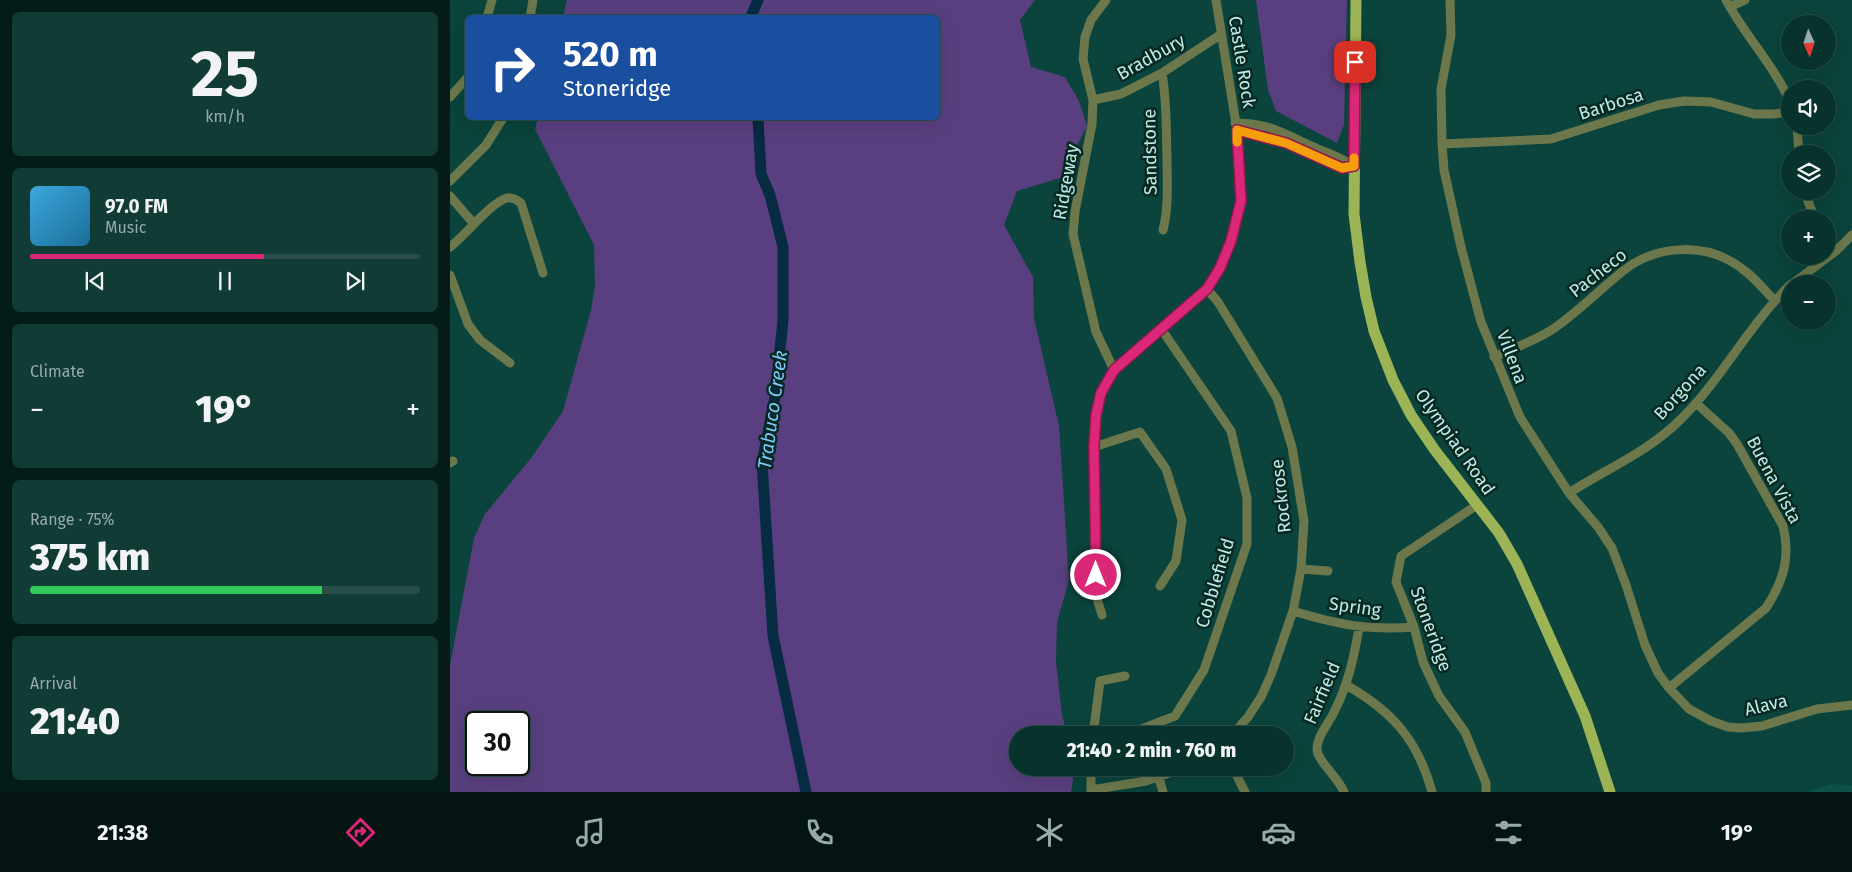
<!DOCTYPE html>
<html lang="en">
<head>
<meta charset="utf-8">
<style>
	:root { --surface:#08332d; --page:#113b35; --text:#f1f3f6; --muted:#98aaaa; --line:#294e49; --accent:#db2777 }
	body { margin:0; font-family:"Fira Sans",sans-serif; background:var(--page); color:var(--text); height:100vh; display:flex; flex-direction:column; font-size:19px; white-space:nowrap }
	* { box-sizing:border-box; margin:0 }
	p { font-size:16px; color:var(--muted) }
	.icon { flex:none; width:28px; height:28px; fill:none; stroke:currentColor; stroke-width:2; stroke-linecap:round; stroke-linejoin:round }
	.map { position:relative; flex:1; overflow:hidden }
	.sheet { display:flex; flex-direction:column; gap:12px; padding:12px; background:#041c19; width:450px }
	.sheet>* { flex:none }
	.banner { position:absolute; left:15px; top:15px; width:475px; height:105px; border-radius:8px; box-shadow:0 5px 20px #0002,0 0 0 1px var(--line); background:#1a4fa0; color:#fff; overflow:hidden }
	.needle { width:32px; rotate:177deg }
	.buttons { position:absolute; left:1331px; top:15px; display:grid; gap:10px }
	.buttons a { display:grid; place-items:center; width:55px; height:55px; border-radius:50%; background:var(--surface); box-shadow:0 5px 20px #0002,0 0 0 1px var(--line); font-size:25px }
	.speed { position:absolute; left:15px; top:711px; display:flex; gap:10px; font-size:25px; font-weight:700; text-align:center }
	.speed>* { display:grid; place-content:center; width:65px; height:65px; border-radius:50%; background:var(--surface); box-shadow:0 5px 20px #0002,0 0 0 1px var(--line); line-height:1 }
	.speed .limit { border:2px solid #111; border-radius:8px; background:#fff; color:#111 }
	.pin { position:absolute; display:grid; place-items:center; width:42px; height:42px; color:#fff; margin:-21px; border-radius:10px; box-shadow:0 2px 8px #0006 }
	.me { position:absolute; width:55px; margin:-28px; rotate:0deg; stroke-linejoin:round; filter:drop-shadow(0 0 4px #0008) }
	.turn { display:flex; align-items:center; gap:18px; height:105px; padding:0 15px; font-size:22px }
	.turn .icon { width:65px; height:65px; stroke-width:2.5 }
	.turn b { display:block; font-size:35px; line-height:42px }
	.big { font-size:38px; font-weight:800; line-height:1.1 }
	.sheet .widget { flex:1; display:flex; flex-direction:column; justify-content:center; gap:8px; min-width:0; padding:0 18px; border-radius:8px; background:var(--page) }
	.sheet .dial { align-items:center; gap:0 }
	.dial b { font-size:65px; line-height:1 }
	.song { display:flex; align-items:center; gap:15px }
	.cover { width:60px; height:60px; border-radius:8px; background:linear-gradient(135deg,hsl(200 70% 55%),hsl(200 70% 35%)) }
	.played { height:5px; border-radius:2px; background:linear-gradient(90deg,var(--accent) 60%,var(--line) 60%) }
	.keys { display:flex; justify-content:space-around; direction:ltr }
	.heat { display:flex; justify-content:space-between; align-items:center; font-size:28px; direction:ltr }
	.charge { height:8px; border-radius:4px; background:linear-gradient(90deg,#34c759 75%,var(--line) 0) }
	.trip { position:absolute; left:559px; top:726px; width:285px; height:50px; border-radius:25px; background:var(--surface); box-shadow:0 5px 20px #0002,0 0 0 1px var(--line); font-weight:800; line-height:50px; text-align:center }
	.tab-bar { display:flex; height:80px; justify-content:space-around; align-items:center; background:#031412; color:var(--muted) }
	.tab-bar .icon { width:35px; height:35px }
	.tab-bar .current { color:var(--accent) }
	.tab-bar b { font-size:22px; color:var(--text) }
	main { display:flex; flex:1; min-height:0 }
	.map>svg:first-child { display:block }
	.built { fill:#0d5148 }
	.green { fill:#593f7f; fill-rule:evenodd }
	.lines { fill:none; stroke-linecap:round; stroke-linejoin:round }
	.river { stroke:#062b42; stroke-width:11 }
	.minor { stroke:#6c784c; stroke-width:9 }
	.major { stroke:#9db456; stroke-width:11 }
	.route-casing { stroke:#8e194d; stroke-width:12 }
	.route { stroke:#db2777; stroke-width:9 }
	.slow { stroke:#f59e0b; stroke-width:9 }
	.labels { text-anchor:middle; stroke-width:5; stroke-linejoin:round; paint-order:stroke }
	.street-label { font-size:18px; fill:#beebe2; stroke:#072823 }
	.water-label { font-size:19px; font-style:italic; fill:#7ec8fd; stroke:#072823 }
</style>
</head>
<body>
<main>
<section class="sheet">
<div class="widget dial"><b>25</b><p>km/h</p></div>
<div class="widget">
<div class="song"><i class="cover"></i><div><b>97.0 FM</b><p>Music</p></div></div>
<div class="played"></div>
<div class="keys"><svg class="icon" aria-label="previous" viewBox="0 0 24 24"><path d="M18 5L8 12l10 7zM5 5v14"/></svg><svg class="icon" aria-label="pause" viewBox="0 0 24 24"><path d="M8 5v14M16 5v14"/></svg><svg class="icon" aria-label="next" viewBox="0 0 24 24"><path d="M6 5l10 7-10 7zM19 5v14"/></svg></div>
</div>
<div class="widget"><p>Climate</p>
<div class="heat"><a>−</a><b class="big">19°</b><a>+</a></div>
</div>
<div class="widget"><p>Range · 75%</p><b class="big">375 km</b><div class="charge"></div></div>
<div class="widget"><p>Arrival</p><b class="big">21:40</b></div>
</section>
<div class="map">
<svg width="1402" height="792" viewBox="0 0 1402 792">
	<rect width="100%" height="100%" fill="#0a443c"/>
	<!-- built -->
	<path class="built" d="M1382,784L1402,786V792H1356Z"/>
	<!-- green -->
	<path class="green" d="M117,0H585L570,20L581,67L615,77L629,101L637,126L610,178L567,191L554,225L583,277L584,318L609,426L619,580L607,622L606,661L612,716L618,735H568V768H625L621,792H0V665L24,538L35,514L82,457L113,411L141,310L145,286L144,245L85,129L88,118H488V18L113,17ZM26,722H69V765H26Z
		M806,0H897L894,125L887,143L826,111L818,90Z"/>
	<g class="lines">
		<!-- river -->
		<path class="river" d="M302,18V14L308,0
			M308,118L311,174L320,195L333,247V321L325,397L312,463L323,636L356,792"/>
		<!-- minor -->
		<path class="minor" d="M656,0L641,20L635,37L633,59L643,100L642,124L625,212L623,234L646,332L664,370
			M1000,0L1001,35L991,89L992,144L994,170L1011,247L1031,322L1070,417L1119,493L1148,527L1162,548L1176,585L1195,645L1208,673L1219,688L1239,709L1261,721L1278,727L1291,728L1312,726L1367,709L1402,705
			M1276,0C1295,36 1324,65 1340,102
			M1280,7L1295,0
			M37,18L42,0
			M80,18L83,0
			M712,73C717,101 716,129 717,157C717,182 719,207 713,230
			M0,97L18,77
			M643,100L671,94L712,73L770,35
			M785,123C822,123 835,135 866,148C879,154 892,157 904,167
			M1347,126L1349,154
			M787,130L836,143L891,168L904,167
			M992,144L1101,139L1209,105L1234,101L1261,102L1304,114H1324L1340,112
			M0,181L36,145L53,118
			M1354,191L1365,219
			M0,196L24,224
			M1378,239L1386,251
			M0,247C15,236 40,203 57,198C62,197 67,200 71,203L93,273
			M0,275L18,324L30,340L60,363
			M1342,284L1386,251L1402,235
			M757,289L768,302L827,398L842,447L854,521L851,569L843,611L831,646L821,675L811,697L798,717L782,735
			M1044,357C1064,348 1085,341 1103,329C1128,312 1149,290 1173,271C1208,243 1260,242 1295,271C1306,279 1315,291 1325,301
			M644,447L690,432L716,469L732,520L726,561L710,586
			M0,463L3,461
			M1119,493C1156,469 1198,452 1230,420C1271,380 1298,326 1340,285
			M1027,505L951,556L946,582L964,627L973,662L989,696L1015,732L1036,783V792
			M851,569L878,571
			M843,611C886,624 918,631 964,627
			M652,615L646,595L644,447L647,415L651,393L664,370L757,289L770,267L781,241L791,201L787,130L766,0
			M896,685C942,711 968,740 982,792
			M1219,688L1316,608C1333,582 1341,557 1333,526L1287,444L1279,433L1246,403
			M643,735L650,681L675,676
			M676,735L725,716L754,670L797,544V498L781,431L712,330
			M783,768L795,792
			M709,778L713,792
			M641,790L696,781L734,768
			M641,792V768
			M894,792C888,778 873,766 868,754C863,741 879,723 884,712C898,685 904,657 909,628"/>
		<!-- major -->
		<path class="major" d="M906,0L904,214L910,262L916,297L924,331L943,380L961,415L984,449L1049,533L1067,564L1135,716L1160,792"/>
	</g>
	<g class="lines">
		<!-- route casing -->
		<g class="route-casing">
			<path id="route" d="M646,575L644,447L646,415L651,393L664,370L757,289L770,268L781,241L791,201L787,130L836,143L892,168L904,166L905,62"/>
		</g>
		<!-- route -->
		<use href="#route" class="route"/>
		<!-- slow -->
		<path class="slow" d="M787,142V130L836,143L892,168L904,166V158"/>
	</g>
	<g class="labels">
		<!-- street labels -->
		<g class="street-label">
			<text transform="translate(701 57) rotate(-29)" y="6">Bradbury</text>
			<text transform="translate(792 62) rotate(81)" y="6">Castle Rock</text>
			<text transform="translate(1161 104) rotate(-18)" y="6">Barbosa</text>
			<text transform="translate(700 152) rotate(-91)" y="6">Sandstone</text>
			<text transform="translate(616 182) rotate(-80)" y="6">Ridgeway</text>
			<text transform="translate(1148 273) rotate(-38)" y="6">Pacheco</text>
			<text transform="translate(1062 357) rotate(69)" y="6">Villena</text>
			<text transform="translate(1230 392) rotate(-48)" y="6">Borgona</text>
			<text transform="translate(1005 442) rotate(55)" y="6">Olympiad Road</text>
			<text transform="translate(1324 480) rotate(62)" y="6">Buena Vista</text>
			<text transform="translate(831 496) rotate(-96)" y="6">Rockrose</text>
			<text transform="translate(765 583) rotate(-73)" y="6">Cobblefield</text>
			<text transform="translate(905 607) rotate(8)" y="6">Spring</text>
			<text transform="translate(981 629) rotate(70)" y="6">Stoneridge</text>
			<text transform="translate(872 693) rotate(-67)" y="6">Fairfield</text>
			<text transform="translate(1316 705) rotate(-13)" y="6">Alava</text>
		</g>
		<!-- water labels -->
		<g class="water-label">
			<text transform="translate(322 410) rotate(-82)" y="7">Trabuco Creek</text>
		</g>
	</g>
</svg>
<div class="buttons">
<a><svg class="needle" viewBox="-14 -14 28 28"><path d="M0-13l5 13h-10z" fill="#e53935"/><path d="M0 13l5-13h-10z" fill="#98aaaa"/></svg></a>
<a><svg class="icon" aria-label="sound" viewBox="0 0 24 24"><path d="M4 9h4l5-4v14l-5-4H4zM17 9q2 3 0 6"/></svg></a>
<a><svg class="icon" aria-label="layers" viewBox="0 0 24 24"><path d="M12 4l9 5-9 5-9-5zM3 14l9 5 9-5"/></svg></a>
<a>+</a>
<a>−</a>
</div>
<div class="speed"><div class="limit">30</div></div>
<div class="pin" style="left:905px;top:62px;background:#d93025"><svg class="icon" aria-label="arrive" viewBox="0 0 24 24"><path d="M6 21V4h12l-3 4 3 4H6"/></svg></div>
<svg class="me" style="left:646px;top:575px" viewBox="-20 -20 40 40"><circle r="17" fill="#db2777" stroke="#fff" stroke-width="3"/><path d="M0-11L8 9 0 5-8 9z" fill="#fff"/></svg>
<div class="trip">21:40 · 2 min · 760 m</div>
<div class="banner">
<div class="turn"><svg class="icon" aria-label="right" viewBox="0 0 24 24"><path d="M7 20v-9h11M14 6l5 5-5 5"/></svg><div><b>520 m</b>Stoneridge</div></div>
</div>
</div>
</main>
<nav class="tab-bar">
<b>21:38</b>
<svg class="icon current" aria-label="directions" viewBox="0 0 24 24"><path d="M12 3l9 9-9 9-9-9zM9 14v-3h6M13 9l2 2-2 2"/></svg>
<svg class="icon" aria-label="music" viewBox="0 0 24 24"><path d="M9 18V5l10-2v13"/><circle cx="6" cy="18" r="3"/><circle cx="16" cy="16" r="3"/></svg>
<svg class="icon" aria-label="phone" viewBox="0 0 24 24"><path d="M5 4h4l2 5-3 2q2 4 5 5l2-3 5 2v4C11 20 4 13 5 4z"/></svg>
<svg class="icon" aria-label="climate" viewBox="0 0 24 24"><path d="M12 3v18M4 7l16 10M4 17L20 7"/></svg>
<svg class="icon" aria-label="car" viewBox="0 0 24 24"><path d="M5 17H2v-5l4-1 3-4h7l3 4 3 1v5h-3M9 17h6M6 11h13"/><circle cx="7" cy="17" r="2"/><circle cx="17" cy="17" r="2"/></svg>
<svg class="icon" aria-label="filters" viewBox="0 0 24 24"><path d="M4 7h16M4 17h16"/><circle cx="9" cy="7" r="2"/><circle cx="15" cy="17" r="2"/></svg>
<b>19°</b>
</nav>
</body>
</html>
